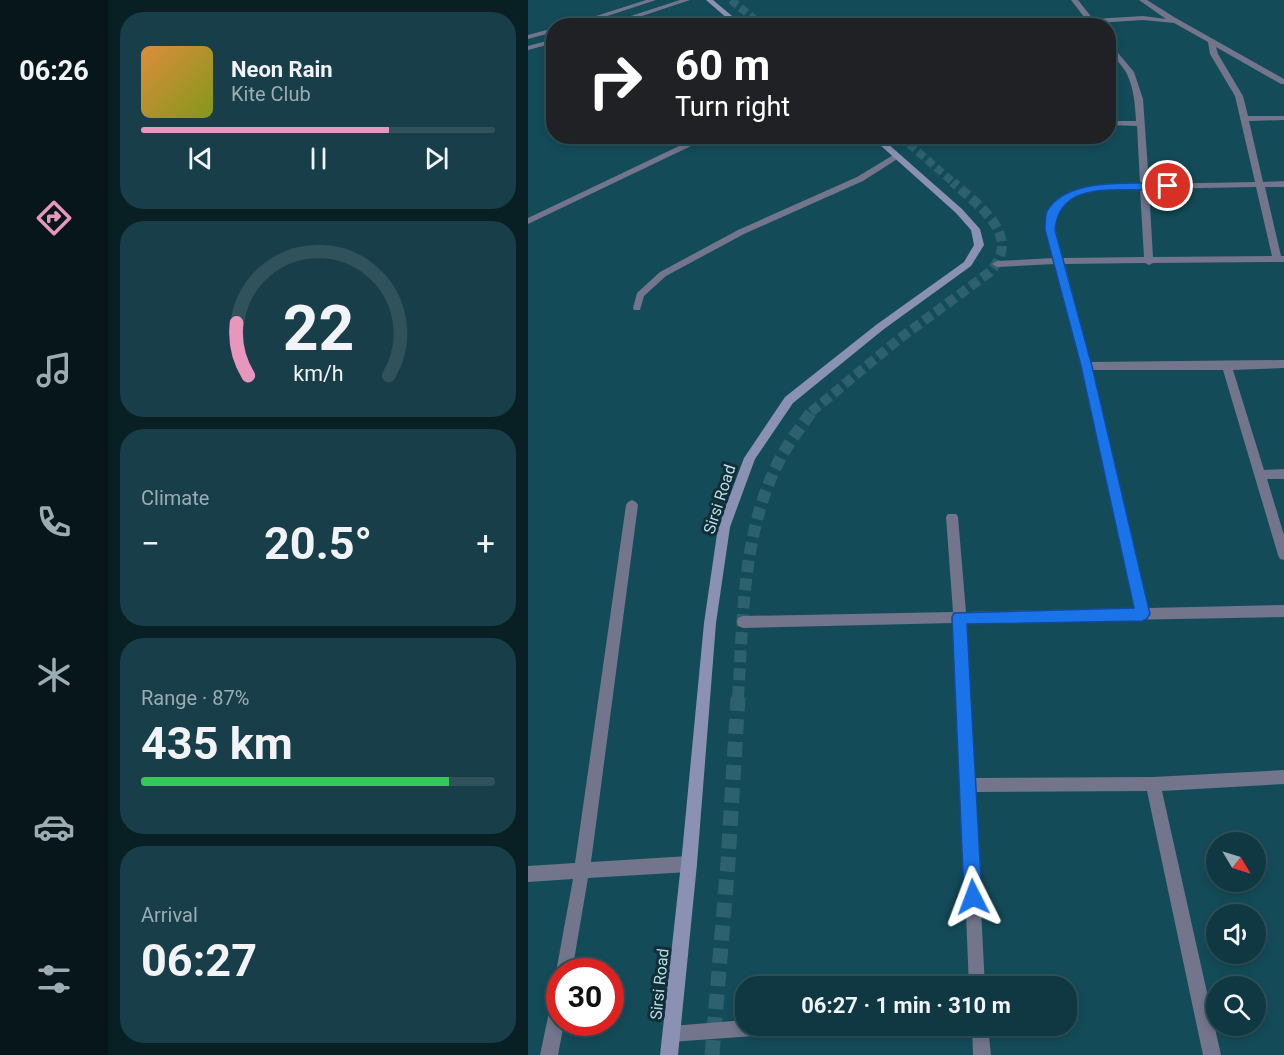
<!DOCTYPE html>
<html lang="en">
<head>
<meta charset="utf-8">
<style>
	:root { --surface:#0f3842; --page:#183f49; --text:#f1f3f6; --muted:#9bacb2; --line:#2f525b; --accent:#e797bd }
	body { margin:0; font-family:Roboto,sans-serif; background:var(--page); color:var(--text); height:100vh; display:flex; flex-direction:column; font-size:22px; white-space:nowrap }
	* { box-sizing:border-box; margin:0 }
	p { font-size:20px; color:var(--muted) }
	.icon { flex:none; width:33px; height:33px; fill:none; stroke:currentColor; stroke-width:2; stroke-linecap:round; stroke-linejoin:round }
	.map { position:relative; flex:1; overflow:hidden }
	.panel { display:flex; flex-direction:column; gap:12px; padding:12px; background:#081f24; width:420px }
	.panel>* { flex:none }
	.top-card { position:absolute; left:18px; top:18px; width:570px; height:126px; border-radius:24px; box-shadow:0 3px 9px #0003,0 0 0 2px var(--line); background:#202124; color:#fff; overflow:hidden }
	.needle { width:39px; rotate:128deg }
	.buttons { position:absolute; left:678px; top:832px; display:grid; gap:12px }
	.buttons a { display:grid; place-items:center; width:60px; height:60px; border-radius:50%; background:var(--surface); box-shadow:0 3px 9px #0003,0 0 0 2px var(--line); font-size:30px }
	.speed { position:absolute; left:18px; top:958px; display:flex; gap:12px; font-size:30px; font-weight:700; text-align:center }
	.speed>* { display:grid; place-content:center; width:78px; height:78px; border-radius:50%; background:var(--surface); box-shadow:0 3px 9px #0003,0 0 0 2px var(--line); line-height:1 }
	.speed .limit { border:9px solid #d22; background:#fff; color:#111 }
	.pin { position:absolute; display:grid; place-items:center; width:51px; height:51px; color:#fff; margin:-26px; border:3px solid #fff; border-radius:50%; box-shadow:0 2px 6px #0007 }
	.me { position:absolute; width:66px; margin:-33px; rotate:357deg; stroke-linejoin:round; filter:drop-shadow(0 0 4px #0008) }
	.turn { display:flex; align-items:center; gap:21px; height:126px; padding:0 30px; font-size:27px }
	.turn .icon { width:78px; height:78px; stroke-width:2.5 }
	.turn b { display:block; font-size:42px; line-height:51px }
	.big { font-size:45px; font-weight:700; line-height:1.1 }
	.panel .tile { flex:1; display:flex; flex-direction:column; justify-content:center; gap:9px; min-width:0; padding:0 21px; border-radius:24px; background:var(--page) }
	.panel .dial { align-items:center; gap:0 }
	.dial svg { height:156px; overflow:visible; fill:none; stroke:var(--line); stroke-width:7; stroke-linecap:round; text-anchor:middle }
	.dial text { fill:var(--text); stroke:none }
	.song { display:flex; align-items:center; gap:18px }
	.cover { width:72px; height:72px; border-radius:9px; background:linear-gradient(135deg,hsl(30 70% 55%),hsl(70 70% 35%)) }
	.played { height:6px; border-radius:3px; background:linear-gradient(90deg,var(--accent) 70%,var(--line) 70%) }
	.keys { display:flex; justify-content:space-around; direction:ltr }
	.heat { display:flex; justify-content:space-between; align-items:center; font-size:33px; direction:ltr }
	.charge { height:9px; border-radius:4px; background:linear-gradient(90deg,#34c759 87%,var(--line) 0) }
	.trip { position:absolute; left:207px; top:976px; width:342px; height:60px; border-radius:24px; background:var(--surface); box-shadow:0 3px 9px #0003,0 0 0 2px var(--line); font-weight:700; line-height:60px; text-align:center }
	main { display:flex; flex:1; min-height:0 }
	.menu { display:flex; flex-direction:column; width:108px; justify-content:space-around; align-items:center; background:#06161a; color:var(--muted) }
	.menu .icon { width:42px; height:42px }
	.menu .on { color:var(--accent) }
	.menu b { font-size:27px; color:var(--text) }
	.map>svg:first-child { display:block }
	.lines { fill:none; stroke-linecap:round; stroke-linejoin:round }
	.secondary-tunnel-far3 { stroke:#2d616d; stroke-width:8; stroke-dasharray:8 4; stroke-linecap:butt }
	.secondary-tunnel-far2 { stroke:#2d616d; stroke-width:10; stroke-dasharray:10 4.5; stroke-linecap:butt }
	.secondary-tunnel-far1 { stroke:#2d616d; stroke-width:12; stroke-dasharray:12 6; stroke-linecap:butt }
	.secondary-tunnel { stroke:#2d616d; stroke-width:15; stroke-dasharray:15 8; stroke-linecap:butt }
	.lane { fill:#72758b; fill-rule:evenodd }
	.street { fill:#72758b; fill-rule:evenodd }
	.secondary { fill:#8b91b3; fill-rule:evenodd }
	.route { fill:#1a73e8; stroke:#114b97; stroke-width:1.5 }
	.labels { text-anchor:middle; stroke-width:6; stroke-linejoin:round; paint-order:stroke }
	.street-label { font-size:16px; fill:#bcdde7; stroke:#112e36 }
</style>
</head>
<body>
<main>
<nav class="menu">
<b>06:26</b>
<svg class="icon on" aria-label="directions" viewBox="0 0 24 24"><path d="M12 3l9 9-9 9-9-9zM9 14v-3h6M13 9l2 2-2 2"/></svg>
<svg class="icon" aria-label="music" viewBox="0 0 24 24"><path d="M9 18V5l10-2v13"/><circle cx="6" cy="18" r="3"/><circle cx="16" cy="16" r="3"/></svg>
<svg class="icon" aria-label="phone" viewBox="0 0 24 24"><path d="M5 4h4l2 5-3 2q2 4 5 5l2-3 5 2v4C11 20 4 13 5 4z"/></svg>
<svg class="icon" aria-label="climate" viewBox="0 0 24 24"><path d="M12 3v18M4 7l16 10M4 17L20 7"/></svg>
<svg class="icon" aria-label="car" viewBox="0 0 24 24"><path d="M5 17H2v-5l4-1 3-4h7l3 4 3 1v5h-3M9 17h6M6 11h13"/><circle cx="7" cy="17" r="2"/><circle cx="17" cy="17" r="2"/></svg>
<svg class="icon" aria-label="filters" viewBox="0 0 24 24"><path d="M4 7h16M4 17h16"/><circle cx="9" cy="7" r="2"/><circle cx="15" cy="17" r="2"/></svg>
</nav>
<section class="panel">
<div class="tile">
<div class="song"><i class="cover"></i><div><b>Neon Rain</b><p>Kite Club</p></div></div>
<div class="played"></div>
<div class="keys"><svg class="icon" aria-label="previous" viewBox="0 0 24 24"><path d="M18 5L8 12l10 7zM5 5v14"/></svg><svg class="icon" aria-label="pause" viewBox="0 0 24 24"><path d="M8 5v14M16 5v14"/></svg><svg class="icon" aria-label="next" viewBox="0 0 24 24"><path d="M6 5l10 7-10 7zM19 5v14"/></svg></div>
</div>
<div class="tile dial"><svg viewBox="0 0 100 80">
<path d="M14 69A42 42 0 1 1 86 69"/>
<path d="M14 69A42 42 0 0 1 8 42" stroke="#e797bd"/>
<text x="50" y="56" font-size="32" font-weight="700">22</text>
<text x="50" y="72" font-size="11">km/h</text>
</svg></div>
<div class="tile"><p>Climate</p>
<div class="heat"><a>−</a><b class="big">20.5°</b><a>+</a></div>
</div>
<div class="tile"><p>Range · 87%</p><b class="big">435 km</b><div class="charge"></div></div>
<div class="tile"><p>Arrival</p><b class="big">06:27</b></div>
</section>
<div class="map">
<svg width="756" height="1055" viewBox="0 0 756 1055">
	<rect width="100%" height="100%" fill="#144b58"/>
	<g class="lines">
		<!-- secondary-tunnel-far3 -->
		<path class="secondary-tunnel-far3" d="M203,0L235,26
			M372,136L427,184"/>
		<!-- secondary-tunnel-far2 -->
		<path class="secondary-tunnel-far2" d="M283,412L371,339L462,272C495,235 451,207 425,182"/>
		<!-- secondary-tunnel-far1 -->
		<path class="secondary-tunnel-far1" d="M210,698C215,621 214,535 249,465C258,446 272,428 284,411"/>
		<!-- secondary-tunnel -->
		<path class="secondary-tunnel" d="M184,1055L200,862L210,697"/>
		<!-- lane -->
		<path class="lane" d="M367,154L374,156L335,181L216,234L138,276L116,296L112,310H106L105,308L109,293L132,272L210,230L329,177Z"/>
		<!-- street -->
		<path class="street" d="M118,0H128L49,26H37Z
			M152,0H162L84,26H72Z
			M543,0H550L565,19L615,16L638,19L611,0H619L646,17L756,79V84H753L688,47L690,54L715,96L720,116H756V120L721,121L735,182L756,181V187H737L753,256H756V262L625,263L621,265L617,263L537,264L562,362L756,360V368L705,370L736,470L756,469V479H739L756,535V560L752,559L750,555L695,370H564L619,608L756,605V617L439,623L447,778L625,777L756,770V784L634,791L693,1055H675L619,791L447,792L457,987H441L426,623L215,628L210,626L209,622L210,618L215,616L425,612L418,517L420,514H428L430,517L438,612L606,608L553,366L527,264L469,267L464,264L469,261L525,258C522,246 518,233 519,221C522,181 584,185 612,184L609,126L580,125V121H608C607,105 606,89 599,74C593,62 580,55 580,41L606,72L615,99L621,184L727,182L707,96L682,54L680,42L646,23L615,20L568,23L570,26H563ZM728,187L744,256L625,257L621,189ZM612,190L616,257L535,258C531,244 524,226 530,212C540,186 590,190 612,190Z
			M26,28V32L0,39V35Z
			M26,39V43L0,50V46Z
			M172,136H184L0,224V218Z
			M104,500L108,502L110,505L63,862L161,856L166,859L169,864L166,869L161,872L60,878L44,972H32V978L28,972L45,879L0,882V866L47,863L98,505L100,502Z
			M32,990V1023H36L30,1055H12L24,998L26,992Z
			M218,1020V1026H263L261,1032L255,1034L143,1042L137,1040L135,1034L137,1028L143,1026Z
			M444,1026H460L463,1055H445Z"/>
		<!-- secondary -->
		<path class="secondary" d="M178,0H185L216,26H208Z
			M342,136H351L434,209L452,229L456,245L443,266L356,329L265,403L227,459L202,527L188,623L169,864L150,1055H132L153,864L176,623L190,527L216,458L257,397L348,325L436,262L446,245L443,230L428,213Z"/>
	</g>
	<!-- route -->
	<path class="route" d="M640,183L643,184V188C603,196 532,173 527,230L564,366L622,614L619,619L614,621L439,624L454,897L451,903L445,906L439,903L436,897L424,617L426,613L606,608L553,366L517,230C517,224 517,216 519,211C539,176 605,184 640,183Z"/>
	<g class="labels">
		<!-- street labels -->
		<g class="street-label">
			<text transform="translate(191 499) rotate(-72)" y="6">Sirsi Road</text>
			<text transform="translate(131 984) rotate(-84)" y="6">Sirsi Road</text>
		</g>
	</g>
</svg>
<div class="buttons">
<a><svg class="needle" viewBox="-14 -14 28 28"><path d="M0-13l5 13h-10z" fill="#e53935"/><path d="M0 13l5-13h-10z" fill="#9bacb2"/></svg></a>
<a><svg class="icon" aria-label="sound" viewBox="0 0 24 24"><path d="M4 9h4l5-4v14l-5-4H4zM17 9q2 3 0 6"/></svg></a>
<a><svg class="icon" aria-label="search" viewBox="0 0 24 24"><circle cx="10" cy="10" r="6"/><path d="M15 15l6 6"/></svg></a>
</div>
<div class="speed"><div class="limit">30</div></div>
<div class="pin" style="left:640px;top:186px;background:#d93025"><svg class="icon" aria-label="arrive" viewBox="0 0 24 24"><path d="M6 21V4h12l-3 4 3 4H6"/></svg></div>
<svg class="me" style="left:445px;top:897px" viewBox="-20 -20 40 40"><path d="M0-17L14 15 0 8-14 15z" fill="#1a73e8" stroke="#fff" stroke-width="4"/></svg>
<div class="trip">06:27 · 1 min · 310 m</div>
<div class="top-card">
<div class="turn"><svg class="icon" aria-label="right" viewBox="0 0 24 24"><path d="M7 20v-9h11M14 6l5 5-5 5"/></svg><div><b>60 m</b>Turn right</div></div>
</div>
</div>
</main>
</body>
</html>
